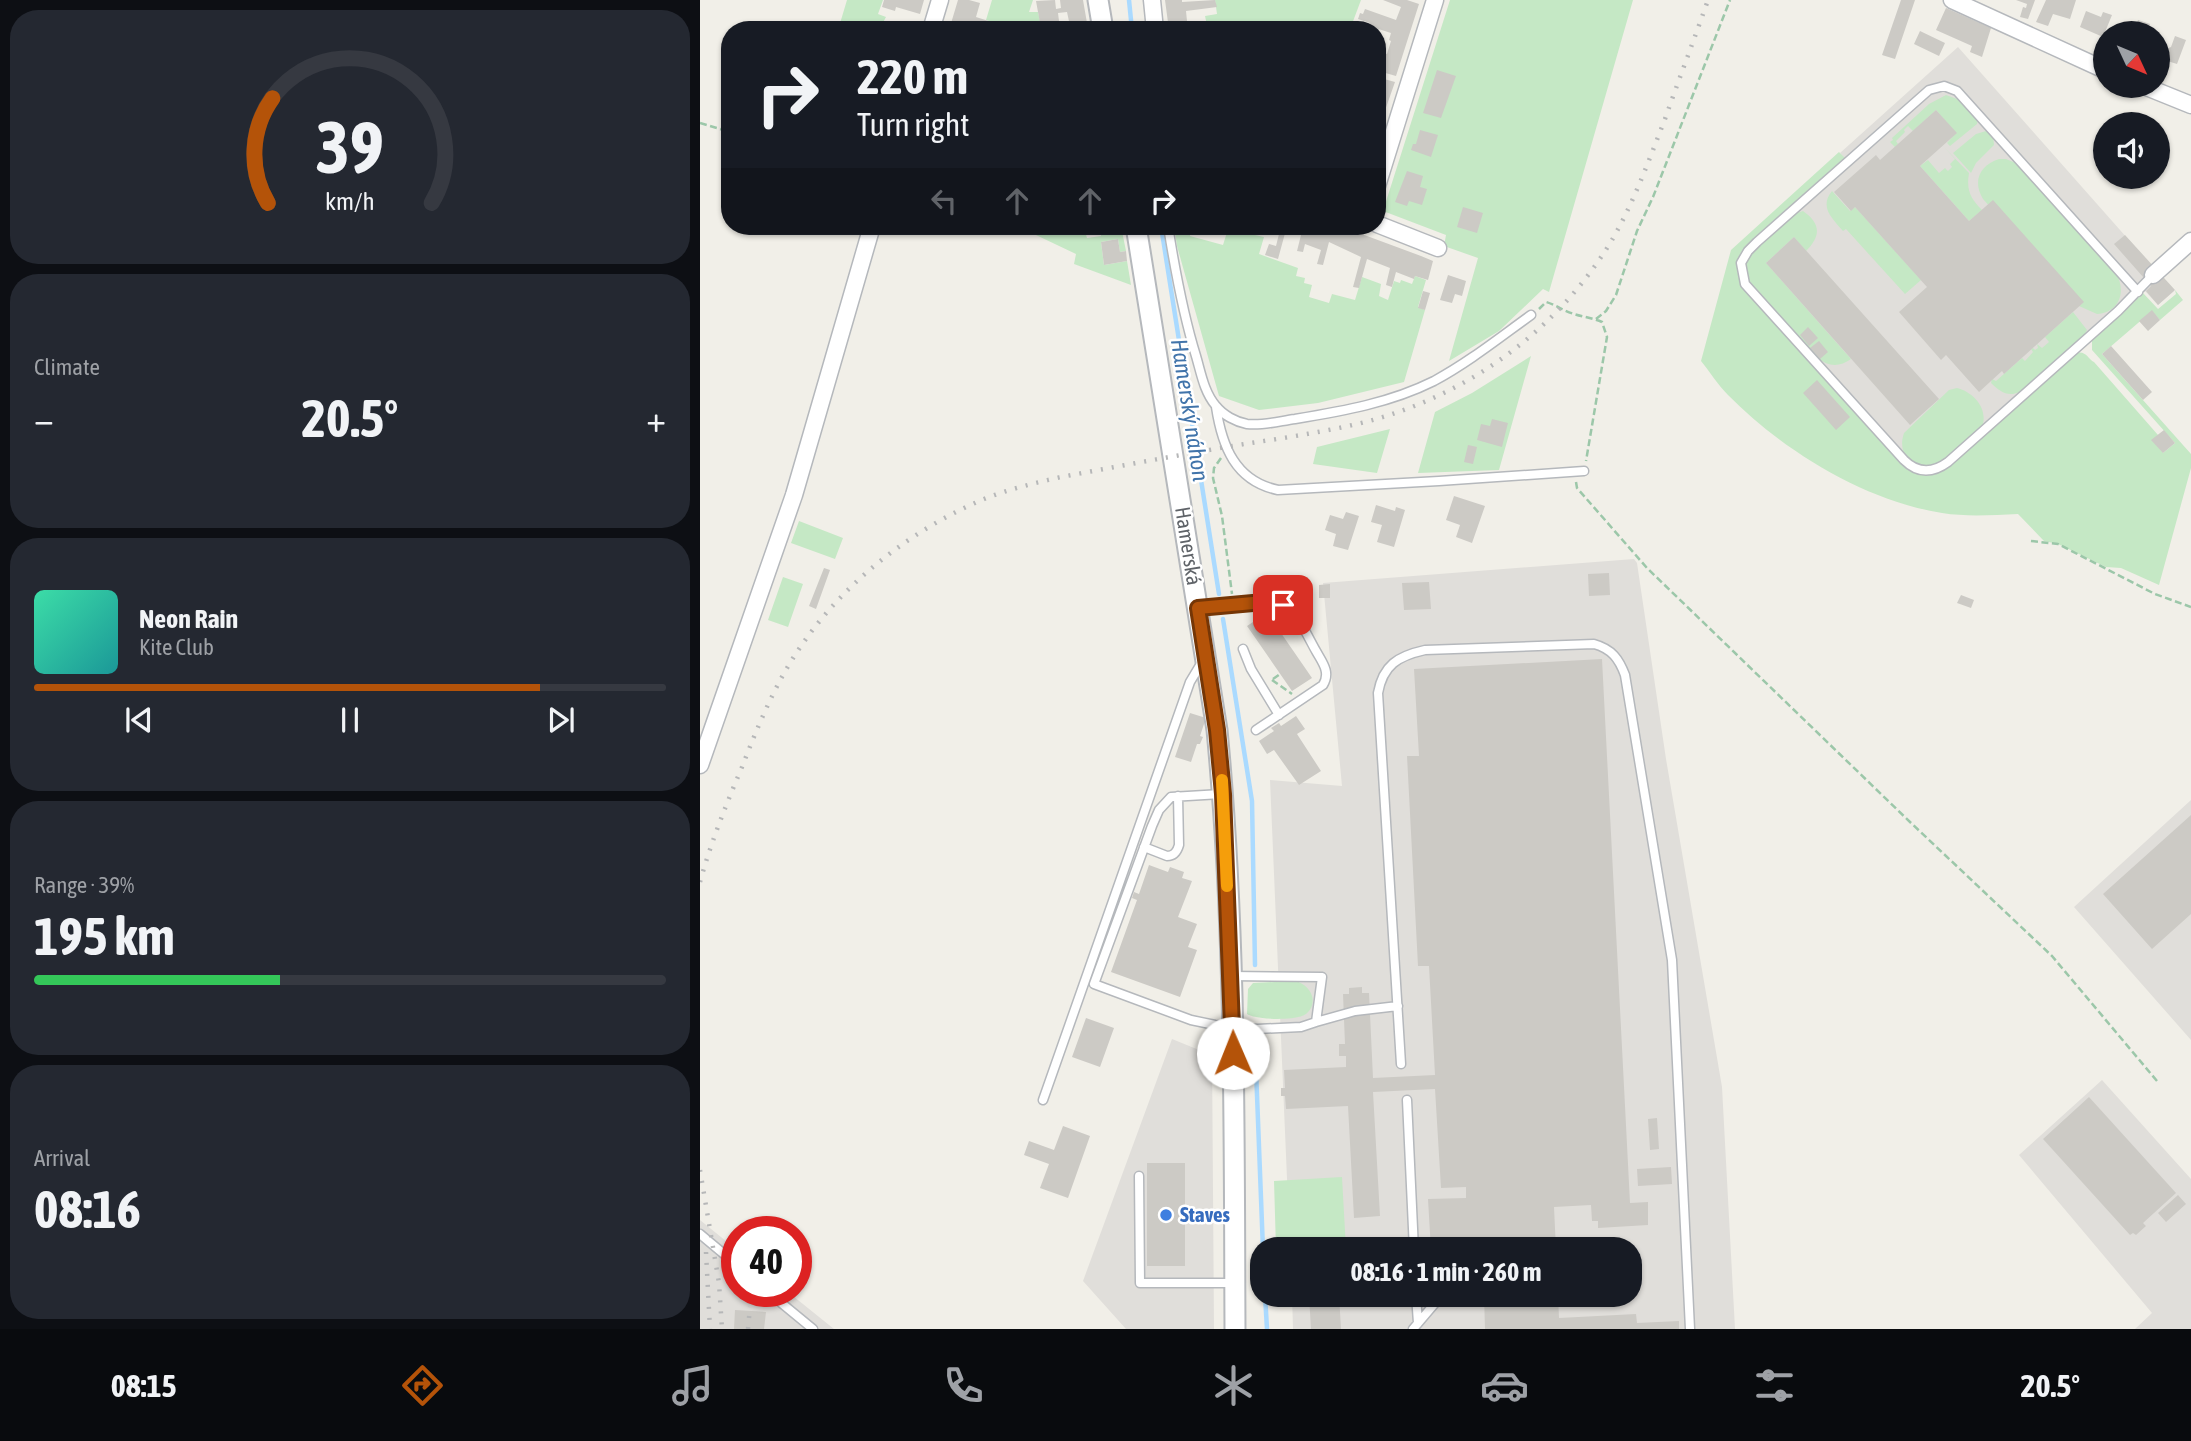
<!DOCTYPE html>
<html lang="en">
<head>
<meta charset="utf-8">
<style>
	:root { --surface:#171b24; --page:#242831; --text:#f1f3f6; --muted:#9ea1a6; --line:#363941; --accent:#b45309 }
	body { margin:0; font-family:"Asap Condensed",sans-serif; background:var(--page); color:var(--text); height:100vh; display:flex; flex-direction:column; font-size:26px; white-space:nowrap }
	* { box-sizing:border-box; margin:0 }
	p { font-size:23px; color:var(--muted) }
	.icon { flex:none; width:38px; height:38px; fill:none; stroke:currentColor; stroke-width:2; stroke-linecap:round; stroke-linejoin:round }
	.map { position:relative; flex:1; overflow:hidden }
	.details { display:flex; flex-direction:column; gap:10px; padding:10px; background:#0d0f14; width:700px }
	.details>* { flex:none }
	.banner { position:absolute; left:21px; top:21px; width:665px; height:214px; border-radius:28px; box-shadow:0 2px 5px #0004; background:#171b24; color:var(--text); overflow:hidden }
	.needle { width:46px; rotate:134deg }
	.fabs { position:absolute; left:1393px; top:21px; display:grid; gap:14px }
	.fabs a { display:grid; place-items:center; width:77px; height:77px; border-radius:50%; background:var(--surface); box-shadow:0 2px 5px #0004; font-size:35px }
	.speed { position:absolute; left:21px; top:1216px; display:flex; gap:14px; font-size:35px; font-weight:700; text-align:center }
	.speed>* { display:grid; place-content:center; width:91px; height:91px; border-radius:50%; background:var(--surface); box-shadow:0 2px 5px #0004; line-height:1 }
	.speed .limit { border:10px solid #d22; background:#fff; color:#111 }
	.pin { position:absolute; display:grid; place-items:center; width:60px; height:60px; color:#fff; margin:-30px; border-radius:14px; box-shadow:0 4px 10px #0006 }
	.me { position:absolute; width:77px; margin:-38px; rotate:359deg; stroke-linejoin:round; filter:drop-shadow(0 0 5px #0008) }
	.turn { display:flex; align-items:center; gap:24px; height:147px; padding:0 21px; font-size:32px }
	.turn .icon { width:91px; height:91px; stroke-width:2.5 }
	.turn b { display:block; font-size:49px; line-height:60px }
	.lanes { display:flex; align-items:center; height:66px; padding:0 21px; background:#0003; justify-content:center; gap:35px; direction:ltr }
	.lanes .off { opacity:.35 }
	.big { font-size:52px; font-weight:700; line-height:1.1 }
	.details .tile { flex:1; display:flex; flex-direction:column; justify-content:center; gap:10px; min-width:0; padding:0 24px; border-radius:28px; background:var(--page) }
	.details .dial { align-items:center; gap:0 }
	.dial svg { height:182px; overflow:visible; fill:none; stroke:var(--line); stroke-width:7; stroke-linecap:round; text-anchor:middle }
	.dial text { fill:var(--text); stroke:none }
	.song { display:flex; align-items:center; gap:21px }
	.cover { width:84px; height:84px; border-radius:10px; background:linear-gradient(135deg,hsl(160 70% 55%),hsl(180 70% 35%)) }
	.played { height:7px; border-radius:4px; background:linear-gradient(90deg,var(--accent) 80%,var(--line) 80%) }
	.keys { display:flex; justify-content:space-around; direction:ltr }
	.heat { display:flex; justify-content:space-between; align-items:center; font-size:38px; direction:ltr }
	.charge { height:10px; border-radius:5px; background:linear-gradient(90deg,#34c759 39%,var(--line) 0) }
	.trip { position:absolute; left:550px; top:1237px; width:392px; height:70px; border-radius:28px; background:var(--surface); box-shadow:0 2px 5px #0004; font-weight:700; line-height:70px; text-align:center }
	.menu { display:flex; height:112px; justify-content:space-around; align-items:center; background:#090b0e; color:var(--muted) }
	.menu .icon { width:49px; height:49px }
	.menu .on { color:var(--accent) }
	.menu b { font-size:32px; color:var(--text) }
	main { display:flex; flex:1; min-height:0 }
	.map>svg:first-child { display:block }
	.industrial { fill:#e0deda }
	.green { fill:#c5e8c5 }
	.lines { fill:none; stroke-linecap:round; stroke-linejoin:round }
	.stream { stroke:#aadaff; stroke-width:4.5 }
	.building { fill:#cccac5 }
	.service-casing { stroke:#b5b8bc; stroke-width:11 }
	.minor-casing { stroke:#b5b8bc; stroke-width:19 }
	.tertiary-casing { stroke:#b5b8bc; stroke-width:23 }
	.path { stroke:#9cc7a9; stroke-width:2.5; stroke-dasharray:7 3.5; stroke-linecap:butt }
	.service { stroke:#fff; stroke-width:8 }
	.minor { stroke:#fff; stroke-width:16 }
	.tertiary { stroke:#fff; stroke-width:19 }
	.rail { stroke:#b6b7b8; stroke-width:4.5; stroke-dasharray:2 9; stroke-linecap:butt }
	.route-casing { stroke:#753606; stroke-width:18 }
	.route { stroke:#b45309; stroke-width:12 }
	.slow { stroke:#f59e0b; stroke-width:12 }
	.shop-dot { fill:#3f7fe0; stroke:#fff; stroke-width:2.5 }
	.labels { text-anchor:middle; stroke-width:5; stroke-linejoin:round; paint-order:stroke }
	.street-label { font-size:21px; fill:#5f6368; stroke:#fff }
	.shop-label { font-size:21px; font-weight:bold; fill:#366cbe; stroke:#fff; text-anchor:start }
	.water-label { font-size:23px; font-style:italic; fill:#4174aa; stroke:#fff }
</style>
</head>
<body>
<main>
<section class="details">
<div class="tile dial"><svg viewBox="0 0 100 80">
<path d="M14 69A42 42 0 1 1 86 69"/>
<path d="M14 69A42 42 0 0 1 16 23" stroke="#b45309"/>
<text x="50" y="56" font-size="32" font-weight="700">39</text>
<text x="50" y="72" font-size="11">km/h</text>
</svg></div>
<div class="tile"><p>Climate</p>
<div class="heat"><a>−</a><b class="big">20.5°</b><a>+</a></div>
</div>
<div class="tile">
<div class="song"><i class="cover"></i><div><b>Neon Rain</b><p>Kite Club</p></div></div>
<div class="played"></div>
<div class="keys"><svg class="icon" aria-label="previous" viewBox="0 0 24 24"><path d="M18 5L8 12l10 7zM5 5v14"/></svg><svg class="icon" aria-label="pause" viewBox="0 0 24 24"><path d="M8 5v14M16 5v14"/></svg><svg class="icon" aria-label="next" viewBox="0 0 24 24"><path d="M6 5l10 7-10 7zM19 5v14"/></svg></div>
</div>
<div class="tile"><p>Range · 39%</p><b class="big">195 km</b><div class="charge"></div></div>
<div class="tile"><p>Arrival</p><b class="big">08:16</b></div>
</section>
<div class="map">
<svg width="1491" height="1329" viewBox="0 0 1491 1329">
	<rect width="100%" height="100%" fill="#f1efe8"/>
	<!-- industrial -->
	<path class="industrial" d="M1258,47L1474,291L1458,305L1445,291L1243,471L1226,476L1211,472L1204,467L1044,288L1040,283L1037,267L1038,258L1047,246L1144,159L1140,153Z
		M934,559L937,563L966,759L1022,1087L1035,1329H593L592,1295H929V1250L590,1249L570,780L642,786L623,583Z
		M1491,800V1040L1374,907Z
		M472,1039L504,1052H512L514,1329H426L383,1281Z
		M1402,1080L1491,1179V1329H1435L1452,1313L1319,1155Z
		M0,1220L37,1250V1292H88L134,1329H0Z"/>
	<!-- green -->
	<path class="green" d="M147,0H183L178,14L186,17L179,30H138Z
		M292,0H333L329,12H338L342,30H300L301,25L286,20Z
		M515,0H661L652,24L665,28V30H508L505,16L517,14Z
		M750,0H933L849,292L843,289L799,331L749,361L778,258L744,246L746,235L683,211Z
		M1246,95L1260,100L1278,119L1277,124L1250,146L1247,143L1256,133L1236,110L1213,131L1208,126L1204,130L1205,132L1196,141L1198,144L1195,147L1190,142L1193,140L1192,138L1229,104Z
		M1286,131L1293,136L1294,145L1276,163L1271,173L1253,153L1276,134Z
		M1243,146L1269,173C1266,191 1271,199 1282,210L1269,221L1220,166L1228,160L1239,173L1245,168L1248,171L1252,167L1250,164L1255,159Z
		M1139,152L1145,158L1042,251C1035,264 1036,276 1044,288L1204,467C1217,476 1229,478 1243,471L1376,353C1386,350 1388,359 1394,362L1458,435L1463,453L1475,443L1392,350V339L1443,293L1458,309L1476,294L1475,290L1483,300L1460,320L1452,311L1402,354L1491,454V468L1459,585L1421,568L1406,567L1358,544L1344,541L1318,514C1293,515 1267,517 1242,513C1165,501 1082,450 1028,395C1018,385 1010,372 1001,361L1031,250Z
		M1299,159H1306L1318,164L1416,273C1427,292 1419,313 1397,314L1379,306L1283,199C1272,181 1280,165 1299,159Z
		M1132,191L1150,211L1155,207L1221,280L1205,294L1146,229L1143,231C1132,218 1119,207 1132,191Z
		M1103,211C1120,223 1122,235 1106,251L1094,237L1066,263L1151,359C1140,367 1128,367 1118,358L1051,284C1046,274 1043,267 1048,257L1094,214Z
		M317,226H375L376,232L385,231L387,238L401,236L400,228L421,226L426,251L420,252L418,239L401,242L404,265L427,261L431,285L374,264L376,254Z
		M474,226H491L490,236L523,245L528,229L564,237L559,254L598,268L596,276L605,278L604,283L612,285L609,297L629,303L632,294L655,300L662,277L681,284L679,296L688,300L694,281L700,283L701,280L712,284L715,276L726,280L718,307L725,310L704,382L618,403L559,410L519,396L477,246Z
		M1373,312L1387,330L1385,334L1321,391C1309,398 1300,392 1291,383L1292,379L1296,381L1322,358L1325,361L1333,352L1331,349L1333,348L1335,350L1338,348L1337,344L1342,348L1349,342L1345,337Z
		M831,356L799,470L718,473L735,412L772,393Z
		M1257,388C1273,392 1287,407 1283,424C1270,441 1229,483 1208,459C1201,451 1201,442 1204,433L1249,390Z
		M690,429L677,473L613,464L617,447Z
		M99,521L143,538L135,559L91,543Z
		M83,577L103,584L88,627L68,620Z
		M595,981C610,984 620,1002 606,1014C597,1021 556,1020 547,1014L548,989L553,983Z
		M642,1177L646,1249H576L574,1181Z"/>
	<g class="lines">
		<!-- stream -->
		<path class="stream" d="M429,0L432,30
			M461,226L519,594
			M523,619L552,801L555,965
			M555,1043L563,1250
			M565,1295L567,1329"/>
	</g>
	<!-- building -->
	<path class="building" d="M184,0H224L220,14L196,7L195,11L182,7Z
		M258,0H269L280,3L276,17L301,25L300,30H249Z
		M355,0L356,9L361,8L360,0H383L387,23L370,26L367,12L358,13L360,29L352,30L350,21L340,23L336,1Z
		M465,0H482V2L515,0L517,7L486,11L487,21L496,25L497,30H469Z
		M683,0H707L719,4L696,76L682,72L684,66L681,65L684,53L687,54L691,41L689,40L691,33L669,26L670,23L658,19L660,13L663,14L665,9L696,20L701,7Z
		M1201,0H1215L1195,59L1182,55Z
		M1316,0H1335L1328,19L1320,17L1323,7L1326,8L1327,4Z
		M1346,0H1376L1370,19L1353,14L1348,26L1336,22Z
		M1246,8L1291,28L1282,57L1270,52L1272,46L1236,30Z
		M1386,11L1401,17L1403,12L1412,15L1403,37L1380,27Z
		M1438,20L1450,24L1446,33H1433Z
		M1220,31L1245,43L1239,56L1214,44Z
		M1475,36L1486,40L1477,64L1458,58V46L1466,49L1471,47Z
		M737,70L756,76L741,118L723,113Z
		M677,77L695,82L683,116L677,114Z
		M1236,110L1257,133L1220,166L1269,221L1293,200L1384,302L1304,374L1302,371L1279,392L1246,355L1241,360L1199,312L1227,287L1155,207L1151,211L1134,192L1176,155L1180,160Z
		M720,130L738,135L731,157L711,150L713,144H716Z
		M707,171L723,176L720,187L727,189L722,205L709,201L707,206L695,202Z
		M763,207L783,213L777,233L757,227Z
		M581,226H587L578,259L565,255L569,244L576,246Z
		M588,226H640L721,256L733,261L728,280L715,276L714,279L696,272L692,287L686,285L690,268L667,259L659,288L653,287L661,257L629,242L623,265L617,264L621,250L605,244L603,252L597,251L602,231Z
		M1425,235L1475,290L1458,305L1446,291L1451,286L1414,244Z
		M1094,237L1239,399L1210,425L1066,263Z
		M418,239L420,252L426,251L427,261L404,265L401,242Z
		M748,275L766,281L762,296L755,294L752,303L740,300Z
		M723,291L730,293L725,310L718,308Z
		M1452,310L1460,320L1448,331L1439,321Z
		M1108,327L1118,338L1109,346L1100,335Z
		M1119,341L1128,352L1120,359L1110,348Z
		M1411,346L1452,392L1443,400L1402,354Z
		M1117,380L1150,417L1136,430L1103,393Z
		M792,419L808,423L802,447L777,440L781,424L790,426Z
		M1464,430L1475,443L1463,453L1451,440Z
		M768,445L777,447L773,464L764,462Z
		M754,496L785,506L772,543L756,537L760,525L746,520Z
		M676,505L695,511L696,507L705,510L694,547L677,542L682,525L671,522Z
		M646,512L659,516L648,550L633,546L636,534L625,530L630,515L643,519Z
		M124,568L130,570L116,609L109,606Z
		M909,573L910,595L889,596L888,574Z
		M729,582L731,609L704,610L702,583Z
		M630,584V598H619V585Z
		M1261,595L1274,600L1271,608L1257,603Z
		M565,614L570,621L572,620L612,678L592,691L547,626Z
		M902,659L930,1203L948,1202V1225L898,1228V1221H892L891,1205L854,1207L856,1250H782V1248L731,1250L728,1199L766,1198V1187L741,1188L735,1089L673,1092L680,1216L654,1218L648,1106L586,1109L585,1096H581V1088H585L584,1070L646,1067V1056H639V1044H645L643,994H649V988L662,987V993H669L673,1078L735,1075L729,966H718L707,756H719L714,669Z
		M490,713L506,718L500,736L503,737L500,744H497L491,762L475,757Z
		M596,716L605,729L597,734L621,771L599,785L574,750L567,754L559,741L574,731L571,728L579,723L581,726Z
		M1491,815V914L1452,949L1403,894Z
		M449,865L468,872L470,867L484,872L482,878L492,881L478,917L497,924L488,947L497,950L480,997L411,972L437,900L432,898L434,892L439,894Z
		M386,1018L414,1028L400,1067L372,1057Z
		M1389,1097L1476,1193L1443,1223L1446,1226L1436,1235L1433,1233L1430,1235L1343,1139Z
		M957,1118L959,1149L950,1150L948,1119Z
		M363,1126L390,1136L368,1198L340,1188L349,1164L324,1155L329,1141L354,1150Z
		M447,1163H485V1266H447Z
		M971,1167L972,1184L938,1186L937,1169Z
		M1478,1195L1486,1204L1466,1222L1458,1213Z
		M609,1295H639L641,1329H611Z
		M784,1295H858L859,1318L936,1314L937,1323L979,1321V1329H785Z
		M35,1310L66,1312L64,1329H34Z"/>
	<g class="lines">
		<!-- service casing -->
		<g class="service-casing">
			<path id="service" d="M468,226C475,270 483,314 496,356C501,373 504,392 516,406C523,415 536,422 547,424C563,426 580,421 595,419C643,411 690,403 734,381C769,362 799,338 831,315
				M1438,292L1257,91L1244,86L1229,90L1057,242L1048,251L1041,263L1045,284L1204,460C1218,474 1233,473 1248,462L1418,311L1453,275
				M516,407C522,446 535,481 578,490L739,481L884,471
				M498,609C520,606 572,594 589,609C601,620 608,637 616,651C622,662 631,672 623,685L556,730
				M543,649L551,669L579,715
				M521,794L471,797L459,810L452,826L394,984L491,1020L515,1025L557,1029L601,1027L616,1022L622,977L531,976
				M444,847L467,856C474,856 477,852 479,845L478,796
				M616,1022L655,1011L698,1006
				M701,1064L678,693C683,665 698,656 725,650L894,644C912,649 919,659 925,675L972,960L990,1329
				M343,1100L490,682L502,662
				M707,1100L714,1250
				M439,1176L440,1283H535
				M0,1234L37,1265
				M68,1292L113,1329
				M716,1295L718,1323
				M713,1329L742,1295"/>
		</g>
		<!-- minor casing -->
		<g class="minor-casing">
			<path id="minor" d="M452,0L455,30
				M1252,0L1405,70
				M231,30L240,0
				M1444,86L1491,105
				M677,186L735,0
				M677,224L738,248
				M1453,275L1491,241
				M0,765L94,495L172,226"/>
		</g>
		<!-- tertiary casing -->
		<g class="tertiary-casing">
			<path id="tertiary" d="M398,0L403,30
				M436,226L517,730C536,929 534,1129 535,1329"/>
		</g>
		<!-- path -->
		<path class="path" d="M0,123L30,132
			M839,309L846,302C856,305 864,311 874,314C883,317 893,318 902,322L907,337L886,461
			M896,319L906,311L916,295L937,231L953,197L1030,0
			M521,458L514,468L513,478L522,516L532,594
			M876,482L877,488L947,568L1210,822L1352,956L1457,1081
			M1331,541L1358,544L1455,594L1491,607
			M573,679L580,674
			M572,680L592,694"/>
		<!-- service -->
		<use href="#service" class="service"/>
		<!-- minor -->
		<use href="#minor" class="minor"/>
		<!-- tertiary -->
		<use href="#tertiary" class="tertiary"/>
		<!-- rail -->
		<path class="rail" d="M0,882C11,842 26,805 42,767C54,736 67,704 83,675C127,596 201,534 284,499C309,489 335,483 361,477C420,466 479,455 538,445C577,439 618,433 657,424C763,399 856,333 912,240C934,202 949,160 965,119C979,79 994,40 1008,0
			M0,1170L19,1283L22,1329
			M6,1252L10,1329
			M48,1329L50,1307"/>
	</g>
	<g class="lines">
		<!-- route casing -->
		<g class="route-casing">
			<path id="route" d="M533,1053L523,794L517,730L498,608L564,602L583,605"/>
		</g>
		<!-- route -->
		<use href="#route" class="route"/>
		<!-- slow -->
		<path class="slow" d="M522,780L527,886"/>
	</g>
	<!-- markers -->
	<circle class="shop-dot" cx="466" cy="1215" r="7"/>
	<g class="labels">
		<!-- street labels -->
		<g class="street-label">
			<text transform="translate(488 546) rotate(81)" y="7">Hamerská</text>
		</g>
		<!-- shop labels -->
		<g class="shop-label">
			<text x="480" y="1222">Staves</text>
		</g>
		<!-- water labels -->
		<g class="water-label">
			<text transform="translate(490 410) rotate(81)" y="8">Hamerský náhon</text>
		</g>
	</g>
</svg>
<div class="fabs">
<a><svg class="needle" viewBox="-14 -14 28 28"><path d="M0-13l5 13h-10z" fill="#e53935"/><path d="M0 13l5-13h-10z" fill="#9ea1a6"/></svg></a>
<a><svg class="icon" aria-label="sound" viewBox="0 0 24 24"><path d="M4 9h4l5-4v14l-5-4H4zM17 9q2 3 0 6"/></svg></a>
</div>
<div class="speed"><div class="limit">40</div></div>
<div class="pin" style="left:583px;top:605px;background:#d93025"><svg class="icon" aria-label="arrive" viewBox="0 0 24 24"><path d="M6 21V4h12l-3 4 3 4H6"/></svg></div>
<svg class="me" style="left:533px;top:1053px" viewBox="-20 -20 40 40"><circle r="19" fill="#fff"/><path d="M0-13L10 11 0 6-10 11z" fill="#b45309"/></svg>
<div class="trip">08:16 · 1 min · 260 m</div>
<div class="banner">
<div class="turn"><svg class="icon" aria-label="right" viewBox="0 0 24 24"><path d="M7 20v-9h11M14 6l5 5-5 5"/></svg><div><b>220 m</b>Turn right</div></div>
<div class="lanes"><svg class="icon off" aria-label="left" viewBox="0 0 24 24"><path d="M17 20v-9H6M10 6l-5 5 5 5"/></svg><svg class="icon off" aria-label="ahead" viewBox="0 0 24 24"><path d="M12 20V5M6 11l6-6 6 6"/></svg><svg class="icon off" aria-label="ahead" viewBox="0 0 24 24"><path d="M12 20V5M6 11l6-6 6 6"/></svg><svg class="icon" aria-label="right" viewBox="0 0 24 24"><path d="M7 20v-9h11M14 6l5 5-5 5"/></svg></div>
</div>
</div>
</main>
<nav class="menu">
<b>08:15</b>
<svg class="icon on" aria-label="directions" viewBox="0 0 24 24"><path d="M12 3l9 9-9 9-9-9zM9 14v-3h6M13 9l2 2-2 2"/></svg>
<svg class="icon" aria-label="music" viewBox="0 0 24 24"><path d="M9 18V5l10-2v13"/><circle cx="6" cy="18" r="3"/><circle cx="16" cy="16" r="3"/></svg>
<svg class="icon" aria-label="phone" viewBox="0 0 24 24"><path d="M5 4h4l2 5-3 2q2 4 5 5l2-3 5 2v4C11 20 4 13 5 4z"/></svg>
<svg class="icon" aria-label="climate" viewBox="0 0 24 24"><path d="M12 3v18M4 7l16 10M4 17L20 7"/></svg>
<svg class="icon" aria-label="car" viewBox="0 0 24 24"><path d="M5 17H2v-5l4-1 3-4h7l3 4 3 1v5h-3M9 17h6M6 11h13"/><circle cx="7" cy="17" r="2"/><circle cx="17" cy="17" r="2"/></svg>
<svg class="icon" aria-label="filters" viewBox="0 0 24 24"><path d="M4 7h16M4 17h16"/><circle cx="9" cy="7" r="2"/><circle cx="15" cy="17" r="2"/></svg>
<b>20.5°</b>
</nav>
</body>
</html>
